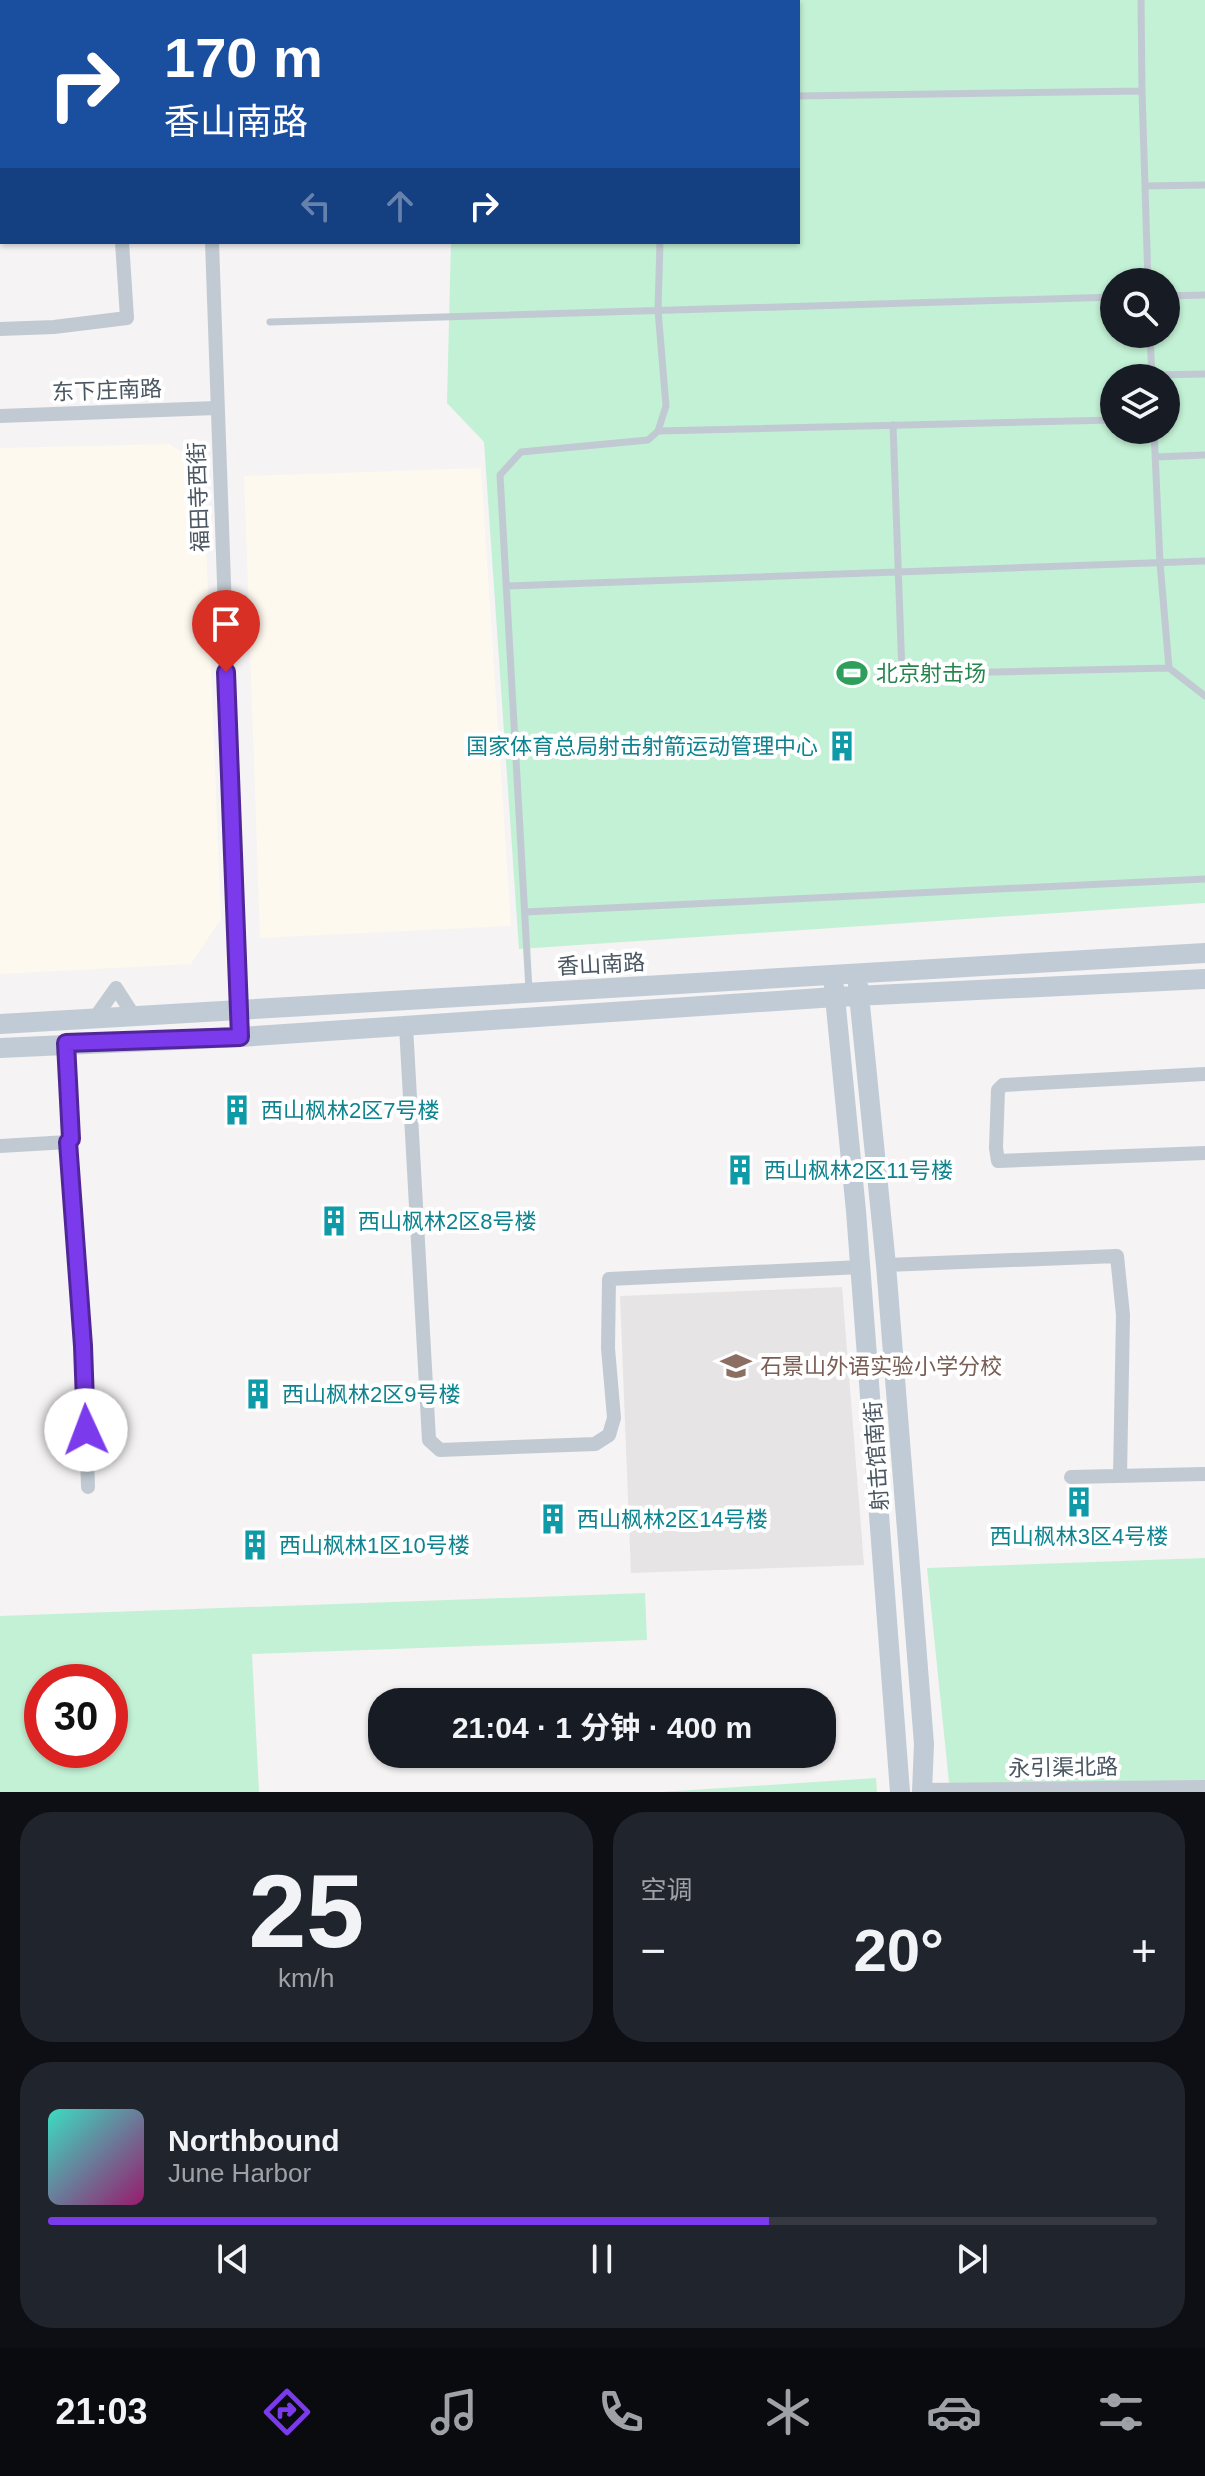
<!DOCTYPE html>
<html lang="zh">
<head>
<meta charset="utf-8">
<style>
	:root { --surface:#171b24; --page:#20242c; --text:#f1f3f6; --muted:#9ea1a6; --line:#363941; --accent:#7c3aed }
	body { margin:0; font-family:Helvetica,"Noto Sans SC",sans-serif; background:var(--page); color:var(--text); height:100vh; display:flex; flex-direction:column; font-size:30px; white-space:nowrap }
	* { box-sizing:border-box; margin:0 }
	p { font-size:26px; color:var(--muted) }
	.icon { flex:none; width:44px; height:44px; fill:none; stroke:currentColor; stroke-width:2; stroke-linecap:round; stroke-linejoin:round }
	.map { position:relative; height:1792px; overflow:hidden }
	.panel { display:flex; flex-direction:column; gap:20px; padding:20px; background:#0d0f14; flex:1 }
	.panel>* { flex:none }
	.top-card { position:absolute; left:0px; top:0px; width:800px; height:244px; box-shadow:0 2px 6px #0004; background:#1a4fa0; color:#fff; overflow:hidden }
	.fabs { position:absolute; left:1100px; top:268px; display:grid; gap:16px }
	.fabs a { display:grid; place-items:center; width:80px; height:80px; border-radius:50%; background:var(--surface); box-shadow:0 2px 6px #0004; font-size:40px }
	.speed { position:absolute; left:24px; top:1664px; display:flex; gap:16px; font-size:40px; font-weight:700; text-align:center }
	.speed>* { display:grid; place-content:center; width:104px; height:104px; border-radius:50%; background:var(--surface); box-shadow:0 2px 6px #0004; line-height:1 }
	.speed .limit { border:12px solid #d22; background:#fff; color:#111 }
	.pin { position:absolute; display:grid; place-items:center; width:68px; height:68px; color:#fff; margin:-82px -34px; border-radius:50% 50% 50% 0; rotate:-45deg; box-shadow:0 0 8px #0007 }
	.pin .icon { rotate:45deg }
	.me { position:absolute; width:88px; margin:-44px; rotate:358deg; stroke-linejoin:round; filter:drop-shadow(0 0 6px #0008) }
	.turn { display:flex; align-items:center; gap:28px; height:168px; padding:0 32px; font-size:36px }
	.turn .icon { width:104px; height:104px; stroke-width:2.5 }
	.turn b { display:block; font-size:56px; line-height:68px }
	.lanes { display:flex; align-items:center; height:76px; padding:0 32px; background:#0003; justify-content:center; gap:40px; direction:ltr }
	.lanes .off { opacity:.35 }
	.big { font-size:60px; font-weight:700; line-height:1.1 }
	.panel .card { flex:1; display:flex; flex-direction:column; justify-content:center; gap:12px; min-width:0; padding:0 28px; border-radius:32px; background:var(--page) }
	.panel .dial { align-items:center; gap:0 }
	.dial b { font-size:104px; line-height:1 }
	.song { display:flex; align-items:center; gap:24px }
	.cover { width:96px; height:96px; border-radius:12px; background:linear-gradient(135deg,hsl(170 70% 55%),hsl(320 70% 35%)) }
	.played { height:8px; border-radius:4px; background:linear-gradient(90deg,var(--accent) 65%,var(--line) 65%) }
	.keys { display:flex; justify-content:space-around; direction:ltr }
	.heat { display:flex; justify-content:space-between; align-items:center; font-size:44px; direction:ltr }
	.panel .tiles { flex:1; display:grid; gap:20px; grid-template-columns:1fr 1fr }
	.card:last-child { grid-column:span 2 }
	.trip { position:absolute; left:368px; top:1688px; width:468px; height:80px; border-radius:32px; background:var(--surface); box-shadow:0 2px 6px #0004; font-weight:700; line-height:80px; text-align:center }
	.menu { display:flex; height:128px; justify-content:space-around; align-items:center; background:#090b0e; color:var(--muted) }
	.menu .icon { width:56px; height:56px }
	.menu .active { color:var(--accent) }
	.menu b { font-size:36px; color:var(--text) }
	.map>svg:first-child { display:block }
	.commercial { fill:#fdf9ef }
	.education { fill:#e6e4e5 }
	.green { fill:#c3f1d5; fill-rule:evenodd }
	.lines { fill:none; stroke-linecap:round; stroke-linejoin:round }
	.service { stroke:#c1cad2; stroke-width:7 }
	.minor { stroke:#c1cad2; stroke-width:14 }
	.secondary { stroke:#c1cbd6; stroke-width:20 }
	.route-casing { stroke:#51269a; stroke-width:20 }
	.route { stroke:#7c3aed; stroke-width:14 }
	.labels { text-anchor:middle; stroke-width:8; stroke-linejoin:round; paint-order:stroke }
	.street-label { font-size:22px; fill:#4a5661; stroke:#fff }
	.leisure-label { font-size:22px; fill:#27864d; stroke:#fff; text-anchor:start }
	.culture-label { font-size:22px; fill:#0d838f; stroke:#fff; text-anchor:start }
	.education-label { font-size:22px; fill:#785e54; stroke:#fff; text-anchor:start }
</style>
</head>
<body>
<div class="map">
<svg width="1205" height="1792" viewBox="0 0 1205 1792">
	<rect width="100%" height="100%" fill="#f5f3f3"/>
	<!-- commercial -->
	<path class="commercial" d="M169,444L203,465L221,919L191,964L0,974V448Z
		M481,468L511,926L260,938L244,476Z"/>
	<!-- education -->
	<path class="education" d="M842,1287L864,1565L631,1573L620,1296Z"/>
	<!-- green -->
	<path class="green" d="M458,0H1205V903L519,949L484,442L447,403L451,242H798V2ZM1114,282H1166V334H1114ZM1114,378H1166V430H1114Z
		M1205,1558V1792H950L927,1568Z
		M645,1593L647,1640L252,1654L259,1792H0V1616ZM110,1682V1750H42V1682Z
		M876,1778L877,1792H661Z"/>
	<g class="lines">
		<!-- service -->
		<path class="service" d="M646,0L647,2
			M1142,91L1148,282
			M798,96L1142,91L1141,0
			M1145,186L1205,185
			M1166,296L1205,295
			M270,322L1114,297
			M1150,334L1152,378
			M1152,375L1205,374
			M893,425L902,674L1169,668
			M1154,430L1160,563L1169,668L1205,696
			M658,431L1114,420
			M1156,457L1205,455
			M506,586L1205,561
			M525,912L1205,879
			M529,990L500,475L521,452L648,440L658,431L666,406L658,310L660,242"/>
		<!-- minor -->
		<path class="minor" d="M0,24H2
			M0,182H2
			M212,242L240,1037
			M0,329L54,327L127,318L122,242
			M0,416L216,408
			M94,1019L116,988L134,1016
			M406,1026L429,1440L440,1450L595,1444L609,1435L614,1418L608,1348L609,1279L861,1267
			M66,1043L71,1139L68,1142L83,1346L88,1487
			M1205,1074L1003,1085L998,1090L996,1148L998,1161L1205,1153
			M0,1146L68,1142
			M886,1265L1117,1256L1123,1315L1120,1476
			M1071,1477L1205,1474
			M922,1790L1205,1787"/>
		<!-- secondary -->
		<path class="secondary" d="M858,985L886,1265L924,1744L922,1792
			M834,987L856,1211L900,1792
			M0,1024L1205,953
			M0,1048L240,1037L835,997L1205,979"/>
	</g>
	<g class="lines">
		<!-- route casing -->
		<g class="route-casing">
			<path id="route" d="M86,1430L83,1346L68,1142L71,1139L66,1043L240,1037L226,672"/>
		</g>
		<!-- route -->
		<use href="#route" class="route"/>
	</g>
	<!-- icons -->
	<defs>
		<g id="stadium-bare" transform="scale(2.4)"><path d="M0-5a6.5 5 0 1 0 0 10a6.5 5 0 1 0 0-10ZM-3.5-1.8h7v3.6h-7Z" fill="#2e9e5b" stroke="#fff" stroke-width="2.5" paint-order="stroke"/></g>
		<g id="building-bare" transform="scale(2.4)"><path d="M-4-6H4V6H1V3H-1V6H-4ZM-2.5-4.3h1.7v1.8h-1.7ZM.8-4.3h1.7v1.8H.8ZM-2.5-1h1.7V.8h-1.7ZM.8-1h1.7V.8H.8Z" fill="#0f9aa8" stroke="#fff" stroke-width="2.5" paint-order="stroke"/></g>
		<g id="school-bare" transform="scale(2.4)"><path d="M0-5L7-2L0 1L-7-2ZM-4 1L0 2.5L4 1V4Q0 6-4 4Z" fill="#8d6e63" stroke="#fff" stroke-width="2.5" paint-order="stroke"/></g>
	</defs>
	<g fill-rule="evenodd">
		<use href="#stadium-bare" x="852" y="673"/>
		<use href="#building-bare" x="842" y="746"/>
		<use href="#building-bare" x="237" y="1110"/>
		<use href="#building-bare" x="740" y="1170"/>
		<use href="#building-bare" x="334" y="1221"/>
		<use href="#school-bare" x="736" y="1366"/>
		<use href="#building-bare" x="258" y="1394"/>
		<use href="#building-bare" x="1079" y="1502"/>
		<use href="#building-bare" x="553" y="1519"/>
		<use href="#building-bare" x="255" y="1545"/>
	</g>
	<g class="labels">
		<!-- street labels -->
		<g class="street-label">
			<text transform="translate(107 390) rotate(-2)" y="8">东下庄南路</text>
			<text transform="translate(198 497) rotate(-92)" y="8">福田寺西街</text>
			<text transform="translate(601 964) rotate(-3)" y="8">香山南路</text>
			<text transform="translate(876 1456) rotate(-94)" y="8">射击馆南街</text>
			<text transform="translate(1063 1767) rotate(-1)" y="8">永引渠北路</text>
		</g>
		<!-- leisure labels -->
		<g class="leisure-label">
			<text x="876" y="681">北京射击场</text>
		</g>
		<!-- culture labels -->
		<g class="culture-label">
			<text x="818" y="754" text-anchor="end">国家体育总局射击射箭运动管理中心</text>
			<text x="261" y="1118">西山枫林2区7号楼</text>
			<text x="764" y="1178">西山枫林2区11号楼</text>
			<text x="358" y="1229">西山枫林2区8号楼</text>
			<text x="282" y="1402">西山枫林2区9号楼</text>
			<text x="577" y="1527">西山枫林2区14号楼</text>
			<text x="1079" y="1544" text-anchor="middle">西山枫林3区4号楼</text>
			<text x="279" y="1553">西山枫林1区10号楼</text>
		</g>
		<!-- education labels -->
		<g class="education-label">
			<text x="760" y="1374">石景山外语实验小学分校</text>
		</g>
	</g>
</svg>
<div class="fabs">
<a><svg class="icon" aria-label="search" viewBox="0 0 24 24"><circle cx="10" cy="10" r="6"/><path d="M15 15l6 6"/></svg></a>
<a><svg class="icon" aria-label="layers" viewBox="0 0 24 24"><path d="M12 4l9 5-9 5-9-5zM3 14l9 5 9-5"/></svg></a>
</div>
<div class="speed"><div class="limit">30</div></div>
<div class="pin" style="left:226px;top:672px;background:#d93025"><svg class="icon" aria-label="arrive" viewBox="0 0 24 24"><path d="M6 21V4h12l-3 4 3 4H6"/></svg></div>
<svg class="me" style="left:86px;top:1430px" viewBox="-20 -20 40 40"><circle r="19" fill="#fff"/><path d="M0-13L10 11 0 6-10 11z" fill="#7c3aed"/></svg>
<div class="trip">21:04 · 1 分钟 · 400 m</div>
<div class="top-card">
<div class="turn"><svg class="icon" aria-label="right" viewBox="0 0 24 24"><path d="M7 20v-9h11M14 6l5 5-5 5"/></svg><div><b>170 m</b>香山南路</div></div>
<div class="lanes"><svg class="icon off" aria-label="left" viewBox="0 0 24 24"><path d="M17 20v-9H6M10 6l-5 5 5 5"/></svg><svg class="icon off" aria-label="ahead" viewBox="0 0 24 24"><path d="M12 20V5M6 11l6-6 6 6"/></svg><svg class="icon" aria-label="right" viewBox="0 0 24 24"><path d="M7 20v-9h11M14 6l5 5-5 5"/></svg></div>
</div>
</div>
<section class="panel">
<div class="tiles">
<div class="card dial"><b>25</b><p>km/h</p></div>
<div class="card"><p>空调</p>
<div class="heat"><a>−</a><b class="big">20°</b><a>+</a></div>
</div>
<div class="card">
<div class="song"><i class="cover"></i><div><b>Northbound</b><p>June Harbor</p></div></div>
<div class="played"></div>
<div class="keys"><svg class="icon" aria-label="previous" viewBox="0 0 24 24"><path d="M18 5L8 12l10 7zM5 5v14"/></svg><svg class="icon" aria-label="pause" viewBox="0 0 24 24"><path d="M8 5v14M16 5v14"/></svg><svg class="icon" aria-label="next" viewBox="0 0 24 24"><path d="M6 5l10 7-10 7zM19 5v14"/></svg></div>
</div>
</div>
</section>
<nav class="menu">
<b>21:03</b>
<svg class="icon active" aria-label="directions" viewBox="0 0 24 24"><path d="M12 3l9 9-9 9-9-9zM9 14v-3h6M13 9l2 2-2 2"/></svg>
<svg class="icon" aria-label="music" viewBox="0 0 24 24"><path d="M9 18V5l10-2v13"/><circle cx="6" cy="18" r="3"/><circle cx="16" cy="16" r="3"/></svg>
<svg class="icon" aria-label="phone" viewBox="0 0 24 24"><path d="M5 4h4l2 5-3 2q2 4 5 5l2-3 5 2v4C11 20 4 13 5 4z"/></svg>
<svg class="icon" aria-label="climate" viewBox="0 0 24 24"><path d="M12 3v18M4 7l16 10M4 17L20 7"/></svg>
<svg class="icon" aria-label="car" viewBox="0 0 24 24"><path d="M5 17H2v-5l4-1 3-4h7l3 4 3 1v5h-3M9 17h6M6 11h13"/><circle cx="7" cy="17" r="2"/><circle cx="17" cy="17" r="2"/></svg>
<svg class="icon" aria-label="filters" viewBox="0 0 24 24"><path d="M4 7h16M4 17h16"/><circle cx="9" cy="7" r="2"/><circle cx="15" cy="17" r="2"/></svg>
</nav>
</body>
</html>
